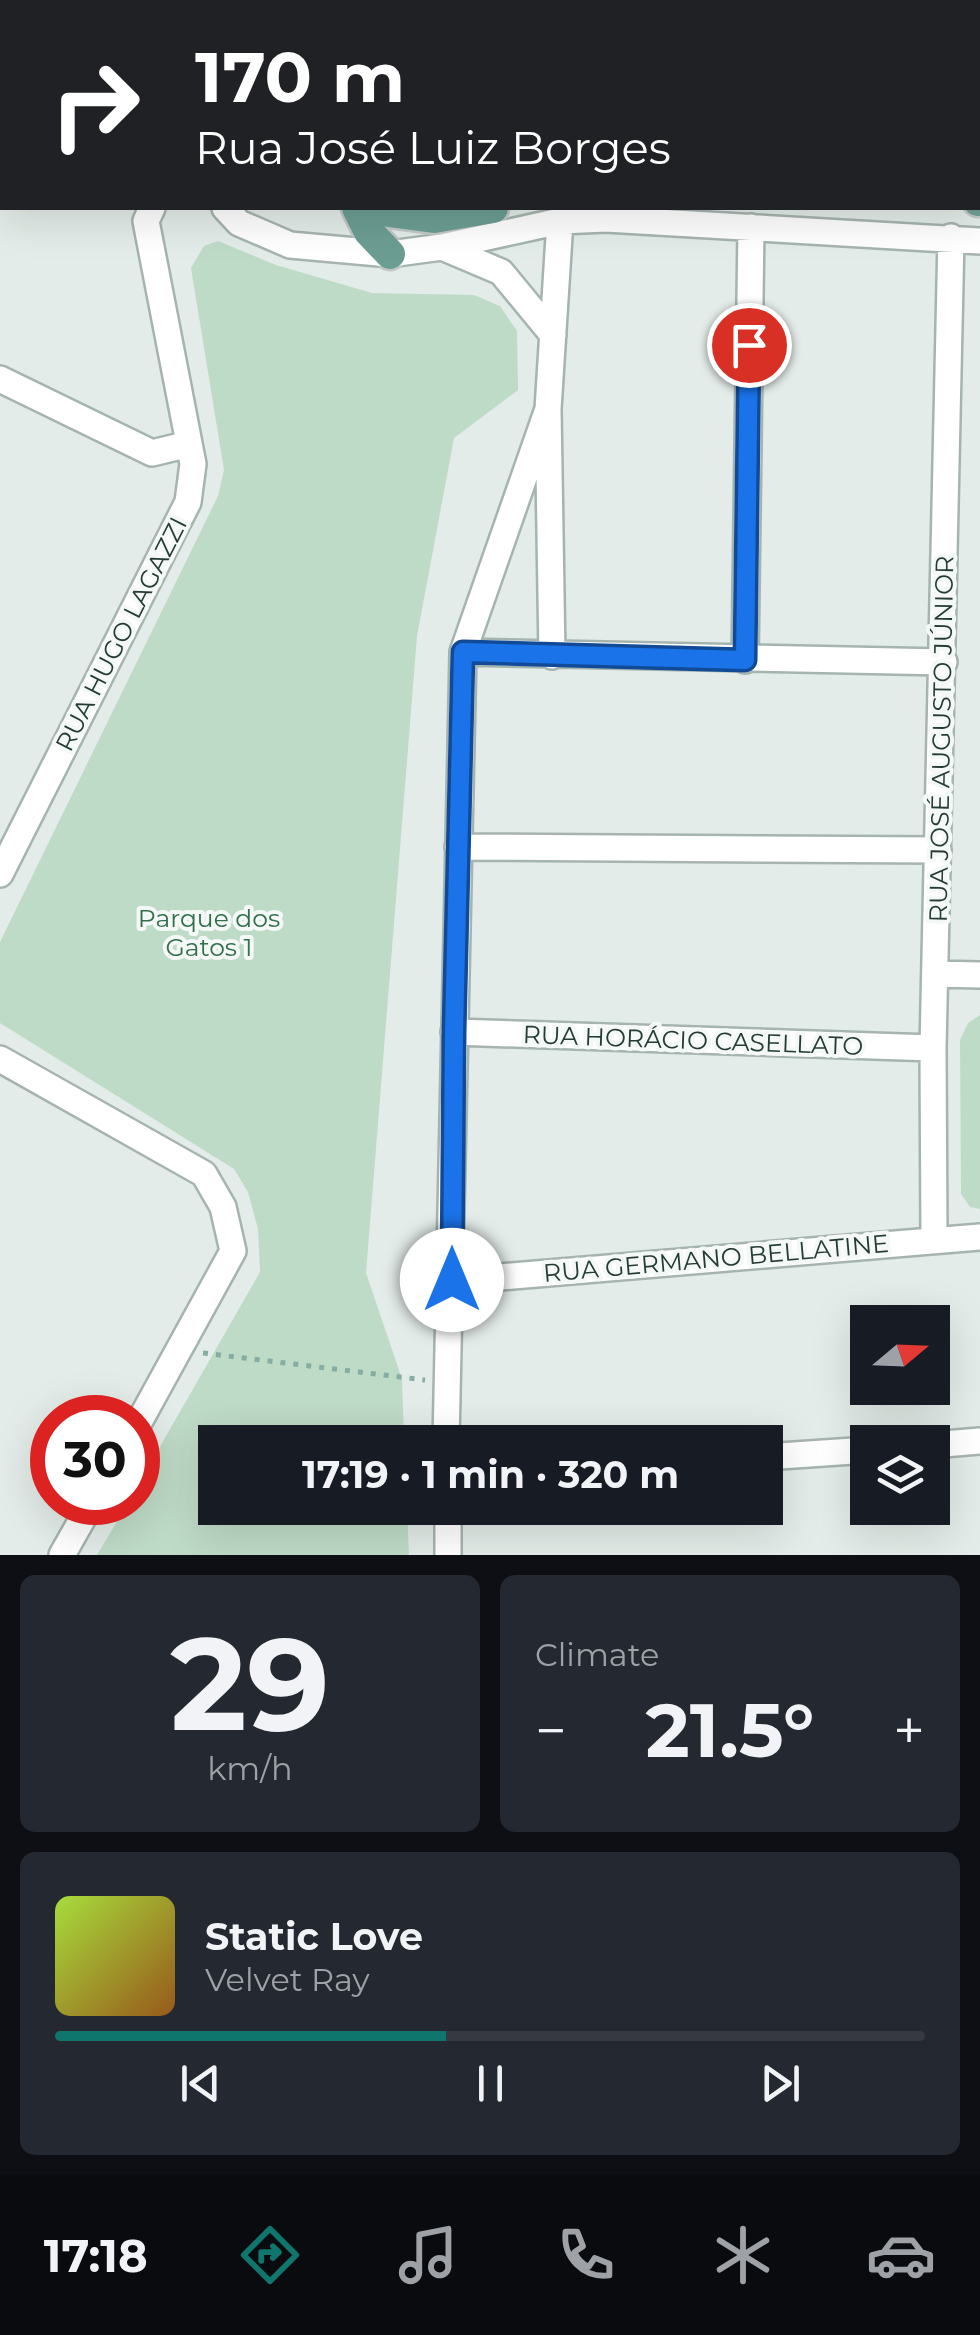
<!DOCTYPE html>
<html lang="en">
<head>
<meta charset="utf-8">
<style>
	:root { --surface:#171b24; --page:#242831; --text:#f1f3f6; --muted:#9ea1a6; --line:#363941; --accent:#0f766e }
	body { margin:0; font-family:Montserrat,sans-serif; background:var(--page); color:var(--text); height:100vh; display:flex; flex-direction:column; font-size:38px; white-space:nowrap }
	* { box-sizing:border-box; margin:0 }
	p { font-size:32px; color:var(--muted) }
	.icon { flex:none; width:55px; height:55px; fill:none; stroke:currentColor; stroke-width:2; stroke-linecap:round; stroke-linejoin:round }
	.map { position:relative; height:1555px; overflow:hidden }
	.details { display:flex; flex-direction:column; gap:20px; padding:20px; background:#0d0f14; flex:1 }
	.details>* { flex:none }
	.top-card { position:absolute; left:0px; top:0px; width:980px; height:210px; box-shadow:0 10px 40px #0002; background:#202124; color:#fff; overflow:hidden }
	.needle { width:65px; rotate:71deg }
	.controls { position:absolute; left:850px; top:1305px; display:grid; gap:20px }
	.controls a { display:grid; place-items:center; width:100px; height:100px; border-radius:0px; background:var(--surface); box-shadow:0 10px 40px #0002; font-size:50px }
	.speed { position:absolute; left:30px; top:1395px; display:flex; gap:20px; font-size:50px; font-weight:700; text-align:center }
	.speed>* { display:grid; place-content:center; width:130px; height:130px; border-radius:50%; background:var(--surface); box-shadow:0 10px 40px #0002; line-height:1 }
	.speed .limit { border:15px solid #d22; background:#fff; color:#111 }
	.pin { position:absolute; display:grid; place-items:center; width:85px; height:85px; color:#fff; margin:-42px; border:5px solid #fff; border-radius:50%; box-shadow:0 2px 10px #0007 }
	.me { position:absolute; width:110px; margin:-55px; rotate:0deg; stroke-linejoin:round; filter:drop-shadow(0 0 8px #0008) }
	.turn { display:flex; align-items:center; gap:35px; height:210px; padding:0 30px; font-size:45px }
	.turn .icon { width:130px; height:130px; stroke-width:2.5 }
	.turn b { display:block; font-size:70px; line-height:85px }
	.big { font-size:75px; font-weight:700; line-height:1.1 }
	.details .card { flex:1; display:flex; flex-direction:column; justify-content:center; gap:15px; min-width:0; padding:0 35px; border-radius:15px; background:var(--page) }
	.details .dial { align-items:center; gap:0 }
	.dial b { font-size:130px; line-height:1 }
	.song { display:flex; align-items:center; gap:30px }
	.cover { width:120px; height:120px; border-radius:15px; background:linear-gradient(135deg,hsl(80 70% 55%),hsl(30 70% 35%)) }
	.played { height:10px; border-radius:5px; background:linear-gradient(90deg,var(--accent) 45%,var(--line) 45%) }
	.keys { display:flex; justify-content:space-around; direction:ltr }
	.heat { display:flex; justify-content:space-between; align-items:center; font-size:55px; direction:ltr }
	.details .tiles { flex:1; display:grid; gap:20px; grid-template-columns:1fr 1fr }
	.card:last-child { grid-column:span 2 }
	.trip { position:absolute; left:198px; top:1425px; width:585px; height:100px; border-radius:0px; background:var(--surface); box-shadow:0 10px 40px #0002; font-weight:700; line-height:100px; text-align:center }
	.dock { display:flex; height:160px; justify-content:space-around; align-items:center; background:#090b0e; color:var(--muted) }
	.dock .icon { width:70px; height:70px }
	.dock .selected { color:var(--accent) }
	.dock b { font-size:45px; color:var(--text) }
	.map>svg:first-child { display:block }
	.green { fill:#bedbc7 }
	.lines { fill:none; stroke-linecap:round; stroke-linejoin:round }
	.minor-casing { stroke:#a6b4af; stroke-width:30 }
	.major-casing { stroke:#c2c8c7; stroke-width:35 }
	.path { stroke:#87aca2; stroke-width:5; stroke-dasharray:5 8; stroke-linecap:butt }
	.minor { stroke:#fff; stroke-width:25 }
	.major { stroke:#6c9d93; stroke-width:30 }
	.route-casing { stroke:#114b97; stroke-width:25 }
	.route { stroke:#1a73e8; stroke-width:18 }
	.labels { text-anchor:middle; stroke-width:8; stroke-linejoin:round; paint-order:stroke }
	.street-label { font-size:25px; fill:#253c36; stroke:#f4f8f6 }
	.park-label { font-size:25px; fill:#326f4c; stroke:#f4f8f6 }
</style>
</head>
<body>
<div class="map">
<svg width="980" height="1555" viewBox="0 0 980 1555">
	<rect width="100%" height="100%" fill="#e3ece8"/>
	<!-- green -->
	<path class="green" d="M218,241L276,265L372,293L474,295L500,306L517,331L518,390L454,438L417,636L366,1273L402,1379L404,1442H215V1508H407L409,1555H97L128,1503L138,1502V1485L260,1272L258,1229L248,1192L234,1169L0,1023V942L218,496L224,470L191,268L204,246Z
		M980,1015V1209L970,1207L961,1194L960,1040L968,1023Z"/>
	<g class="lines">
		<!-- minor casing -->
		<g class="minor-casing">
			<path id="minor" d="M225,208L239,223L290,245L390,254L442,247L560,221L606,219L980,241
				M442,247L501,272L553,335
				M0,379L152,453L189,444
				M463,652L944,662
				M552,656L548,409L560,221
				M745,660L751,227
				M458,847L938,850
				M0,874L188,502L193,464L146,221L152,208
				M936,974L980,975
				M454,1032L933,1048
				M0,1059L204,1174L223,1207L233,1251L138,1424
				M934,1240L933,1048L951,237
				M452,1281L980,1237
				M446,1442L463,652L548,409
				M932,1445L980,1441
				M765,1457L868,1450
				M448,1508V1555
				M62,1555L92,1502"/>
		</g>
		<!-- major casing -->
		<g class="major-casing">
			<path id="major" d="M0,139H2
				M978,166L980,167
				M978,201H980
				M357,208L369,232L390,254
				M358,208L434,218L493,208"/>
		</g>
		<!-- path -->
		<path class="path" d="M203,1353L425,1380"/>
		<!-- minor -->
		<use href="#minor" class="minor"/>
		<!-- major -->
		<use href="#major" class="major"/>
	</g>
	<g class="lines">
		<!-- route casing -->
		<g class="route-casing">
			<path id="route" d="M452,1280L454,1032L463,652L745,660L749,345"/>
		</g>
		<!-- route -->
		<use href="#route" class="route"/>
	</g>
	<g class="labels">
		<!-- street labels -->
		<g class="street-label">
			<text transform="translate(121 634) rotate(-63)" y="9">RUA HUGO LAGAZZI</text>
			<text transform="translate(941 739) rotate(-89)" y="9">RUA JOSÉ AUGUSTO JÚNIOR</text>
			<text transform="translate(693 1040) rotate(2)" y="9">RUA HORÁCIO CASELLATO</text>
			<text transform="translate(716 1258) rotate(-5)" y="9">RUA GERMANO BELLATINE</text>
		</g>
		<!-- park labels -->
		<g class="park-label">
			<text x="209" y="927">Parque dos<tspan x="209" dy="29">Gatos 1</tspan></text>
		</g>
	</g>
</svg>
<div class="controls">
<a><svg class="needle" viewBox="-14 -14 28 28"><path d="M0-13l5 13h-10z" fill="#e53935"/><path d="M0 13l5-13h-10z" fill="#9ea1a6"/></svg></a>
<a><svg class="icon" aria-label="layers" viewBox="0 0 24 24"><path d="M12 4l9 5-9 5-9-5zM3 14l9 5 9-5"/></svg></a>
</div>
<div class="speed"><div class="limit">30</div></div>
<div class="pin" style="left:749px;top:345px;background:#d93025"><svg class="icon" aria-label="arrive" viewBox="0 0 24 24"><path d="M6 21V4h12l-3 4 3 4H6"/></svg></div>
<svg class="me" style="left:452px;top:1280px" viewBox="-20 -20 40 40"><circle r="19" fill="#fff"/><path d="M0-13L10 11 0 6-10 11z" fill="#1a73e8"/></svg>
<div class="trip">17:19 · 1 min · 320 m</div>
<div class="top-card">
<div class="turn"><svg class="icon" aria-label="right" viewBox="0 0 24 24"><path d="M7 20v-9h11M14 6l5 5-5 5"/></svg><div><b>170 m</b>Rua José Luiz Borges</div></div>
</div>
</div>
<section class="details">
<div class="tiles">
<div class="card dial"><b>29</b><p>km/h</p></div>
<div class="card"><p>Climate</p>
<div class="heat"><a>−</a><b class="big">21.5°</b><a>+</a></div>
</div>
<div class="card">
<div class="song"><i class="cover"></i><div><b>Static Love</b><p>Velvet Ray</p></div></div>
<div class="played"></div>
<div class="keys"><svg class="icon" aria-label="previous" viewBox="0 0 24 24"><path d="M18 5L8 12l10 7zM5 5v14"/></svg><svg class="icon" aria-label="pause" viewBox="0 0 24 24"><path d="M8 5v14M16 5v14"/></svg><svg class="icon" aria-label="next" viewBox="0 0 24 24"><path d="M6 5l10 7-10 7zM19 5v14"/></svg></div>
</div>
</div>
</section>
<nav class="dock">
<b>17:18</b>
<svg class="icon selected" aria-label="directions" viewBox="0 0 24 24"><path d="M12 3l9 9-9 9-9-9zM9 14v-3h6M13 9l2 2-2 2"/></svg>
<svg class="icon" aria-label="music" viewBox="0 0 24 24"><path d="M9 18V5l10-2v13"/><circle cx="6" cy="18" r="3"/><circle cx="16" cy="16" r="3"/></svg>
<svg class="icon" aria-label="phone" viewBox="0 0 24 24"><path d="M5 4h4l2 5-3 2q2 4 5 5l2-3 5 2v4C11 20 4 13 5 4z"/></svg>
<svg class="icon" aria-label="climate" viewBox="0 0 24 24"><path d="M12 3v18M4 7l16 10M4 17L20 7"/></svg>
<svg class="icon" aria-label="car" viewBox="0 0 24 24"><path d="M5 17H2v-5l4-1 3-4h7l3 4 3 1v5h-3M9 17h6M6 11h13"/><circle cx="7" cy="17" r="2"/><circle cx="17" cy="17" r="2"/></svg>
</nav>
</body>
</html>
